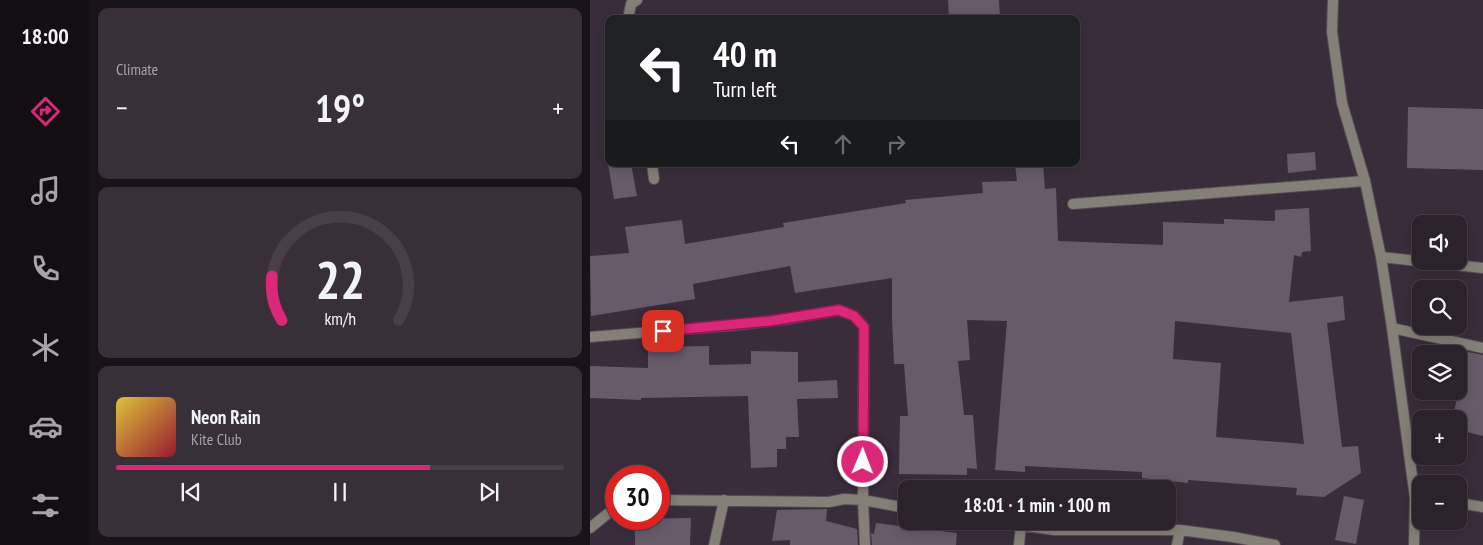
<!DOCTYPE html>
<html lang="en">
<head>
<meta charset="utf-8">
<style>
	:root { --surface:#2c222c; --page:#382f38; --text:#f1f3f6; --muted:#a6a4a9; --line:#483f48; --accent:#db2777 }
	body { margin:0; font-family:"PT Sans Narrow",sans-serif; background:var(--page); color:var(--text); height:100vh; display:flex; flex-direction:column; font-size:19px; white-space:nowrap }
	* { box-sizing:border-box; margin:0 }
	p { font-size:16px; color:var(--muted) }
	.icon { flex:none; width:28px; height:28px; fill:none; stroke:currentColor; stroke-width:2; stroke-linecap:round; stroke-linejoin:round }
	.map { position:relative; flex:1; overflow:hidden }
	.details { display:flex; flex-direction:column; gap:8px; padding:8px; background:#181318; width:500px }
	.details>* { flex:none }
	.guide { position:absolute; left:15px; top:15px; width:475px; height:152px; border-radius:10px; box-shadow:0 2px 12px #0003,0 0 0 1px var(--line); background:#202124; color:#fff; overflow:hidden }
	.tools { position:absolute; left:822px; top:215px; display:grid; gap:10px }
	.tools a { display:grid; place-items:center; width:55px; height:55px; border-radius:10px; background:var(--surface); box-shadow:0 2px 12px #0003,0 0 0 1px var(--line); font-size:25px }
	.speed { position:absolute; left:15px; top:465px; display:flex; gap:10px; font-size:25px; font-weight:700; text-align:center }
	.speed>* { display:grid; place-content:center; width:65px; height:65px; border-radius:50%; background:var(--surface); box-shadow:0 2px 12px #0003,0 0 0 1px var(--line); line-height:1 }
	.speed .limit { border:8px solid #d22; background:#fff; color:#111 }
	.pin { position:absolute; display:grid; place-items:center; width:42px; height:42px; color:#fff; margin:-21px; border-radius:10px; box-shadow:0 2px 8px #0006 }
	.me { position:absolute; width:55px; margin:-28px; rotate:1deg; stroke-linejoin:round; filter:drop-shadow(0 0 4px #0008) }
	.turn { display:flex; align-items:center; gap:18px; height:105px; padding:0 25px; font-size:22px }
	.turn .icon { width:65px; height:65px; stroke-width:2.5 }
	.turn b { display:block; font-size:35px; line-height:42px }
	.lanes { display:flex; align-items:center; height:48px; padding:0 25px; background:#0003; justify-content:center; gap:25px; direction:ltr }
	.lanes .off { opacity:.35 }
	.big { font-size:38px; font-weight:800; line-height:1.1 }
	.details .widget { flex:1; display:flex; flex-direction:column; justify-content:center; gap:8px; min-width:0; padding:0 18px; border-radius:10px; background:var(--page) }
	.details .dial { align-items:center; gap:0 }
	.dial svg { height:130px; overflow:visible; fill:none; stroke:var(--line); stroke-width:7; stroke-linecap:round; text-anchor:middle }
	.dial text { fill:var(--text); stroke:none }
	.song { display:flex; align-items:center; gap:15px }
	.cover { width:60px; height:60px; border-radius:8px; background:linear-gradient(135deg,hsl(50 70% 55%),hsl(350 70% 35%)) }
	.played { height:5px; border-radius:2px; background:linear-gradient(90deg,var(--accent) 70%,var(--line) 70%) }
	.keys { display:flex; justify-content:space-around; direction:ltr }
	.heat { display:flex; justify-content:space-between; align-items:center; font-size:28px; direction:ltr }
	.trip { position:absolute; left:308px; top:480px; width:278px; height:50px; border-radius:10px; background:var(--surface); box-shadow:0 2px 12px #0003,0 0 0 1px var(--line); font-weight:800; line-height:50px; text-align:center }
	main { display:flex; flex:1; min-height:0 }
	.tabs { display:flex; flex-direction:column; width:90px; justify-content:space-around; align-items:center; background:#120e12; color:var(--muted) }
	.tabs .icon { width:35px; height:35px }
	.tabs .selected { color:var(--accent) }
	.tabs b { font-size:22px; color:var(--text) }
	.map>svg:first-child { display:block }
	.building { fill:#675b6a; fill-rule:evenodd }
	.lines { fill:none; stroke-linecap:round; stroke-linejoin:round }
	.service-casing { stroke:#574b58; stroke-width:12 }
	.minor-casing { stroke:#574b58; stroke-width:12 }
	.service { stroke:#847f77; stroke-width:10 }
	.minor { stroke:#847f77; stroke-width:10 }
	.route-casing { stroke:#8e194d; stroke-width:12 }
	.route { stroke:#db2777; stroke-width:9 }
</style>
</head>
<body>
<main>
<nav class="tabs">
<b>18:00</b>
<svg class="icon selected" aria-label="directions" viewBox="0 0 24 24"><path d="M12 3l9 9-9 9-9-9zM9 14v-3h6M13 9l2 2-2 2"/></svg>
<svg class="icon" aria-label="music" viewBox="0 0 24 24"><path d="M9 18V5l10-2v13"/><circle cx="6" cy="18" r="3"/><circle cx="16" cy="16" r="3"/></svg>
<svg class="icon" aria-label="phone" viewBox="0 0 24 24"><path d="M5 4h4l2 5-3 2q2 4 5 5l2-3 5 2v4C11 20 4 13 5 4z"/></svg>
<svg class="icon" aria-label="climate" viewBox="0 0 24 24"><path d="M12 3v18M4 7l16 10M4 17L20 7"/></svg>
<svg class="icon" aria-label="car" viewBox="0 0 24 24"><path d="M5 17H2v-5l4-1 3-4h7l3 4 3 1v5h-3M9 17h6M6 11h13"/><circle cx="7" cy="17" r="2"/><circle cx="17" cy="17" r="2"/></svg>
<svg class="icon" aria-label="filters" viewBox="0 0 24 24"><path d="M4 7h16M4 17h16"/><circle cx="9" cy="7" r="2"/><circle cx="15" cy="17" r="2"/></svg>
</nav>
<section class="details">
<div class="widget"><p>Climate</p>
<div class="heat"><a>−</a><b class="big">19°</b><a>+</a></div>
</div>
<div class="widget dial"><svg viewBox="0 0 100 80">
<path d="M14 69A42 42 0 1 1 86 69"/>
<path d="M14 69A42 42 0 0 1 8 42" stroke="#db2777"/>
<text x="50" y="56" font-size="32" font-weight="700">22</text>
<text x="50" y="72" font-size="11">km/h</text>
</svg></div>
<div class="widget">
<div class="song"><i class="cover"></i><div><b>Neon Rain</b><p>Kite Club</p></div></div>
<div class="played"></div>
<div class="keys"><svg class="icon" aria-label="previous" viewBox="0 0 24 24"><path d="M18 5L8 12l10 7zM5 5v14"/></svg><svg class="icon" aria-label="pause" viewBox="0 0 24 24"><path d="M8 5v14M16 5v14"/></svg><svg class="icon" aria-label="next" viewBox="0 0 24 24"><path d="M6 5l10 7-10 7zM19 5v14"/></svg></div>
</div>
</section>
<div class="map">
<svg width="893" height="545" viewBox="0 0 893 545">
	<rect width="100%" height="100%" fill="#3a2d3b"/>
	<!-- building -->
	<path class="building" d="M358,0H409L410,19H359Z
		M818,107L893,109V170L817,168Z
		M725,152L726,170L698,173L697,154Z
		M18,164H41L47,196L24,199Z
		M425,164H453L455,189L466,188L468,241L573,245V222L634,224V219L685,221V210L719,208L721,251L712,252L711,257L704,255L699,302L753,296L755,320L737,323L752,447L768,446L771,473L734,497L706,495L707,488L598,480V483L552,478V472L435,466V472L405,470L417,321L377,320L380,360L368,361L374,415H383L387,469L377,468V475L309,474L310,416H318L314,364H304L302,318V278L205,293L200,266L103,284L105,299L1,316L0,256L39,253L35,227L92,220L95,244L194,227L193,223L316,203L315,200L393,193L392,182L427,181ZM585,321L701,333L714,444L626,437L631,363L583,359Z
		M119,346V365L161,364V351L208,352V382L247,380L248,398L207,399L209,437H196V449H187V467L161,468L158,396L51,398V400L0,398V366L58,368V347Z
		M878,352L893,355V436L869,430V419H862L869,391V357L876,359Z
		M754,496L774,500L766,544L745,540Z
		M237,509L236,521L267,529L268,545H200V540L182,541L187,510Z
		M101,518L100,545H45V519Z
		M286,523L367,533L366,545H282L281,533L284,534Z"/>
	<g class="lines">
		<!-- service casing -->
		<g class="service-casing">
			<path id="service" d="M38,19L41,4L47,0
				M62,164L64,179
				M483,204L775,181"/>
		</g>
		<!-- minor casing -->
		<g class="minor-casing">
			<path id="minor" d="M743,0L742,32L752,103L775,181L791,257L802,328L825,498L824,545
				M791,257L893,268
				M802,328L893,348
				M0,337L146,325L197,319L249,310L264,316L274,327L273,500L254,499L239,502L69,500
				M869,503L893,507
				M401,521L464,530H590L643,537L685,545
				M0,528L26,507
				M124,545L134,500
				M275,545L273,500L316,508
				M429,545L431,525
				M587,545L590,530"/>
		</g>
		<!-- service -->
		<use href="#service" class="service"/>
		<!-- minor -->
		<use href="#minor" class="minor"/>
	</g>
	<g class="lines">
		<!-- route casing -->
		<g class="route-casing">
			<path id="route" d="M73,331L180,321L249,310L264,316L274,327L273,462"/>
		</g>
		<!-- route -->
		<use href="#route" class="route"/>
	</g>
</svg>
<div class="tools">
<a><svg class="icon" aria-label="sound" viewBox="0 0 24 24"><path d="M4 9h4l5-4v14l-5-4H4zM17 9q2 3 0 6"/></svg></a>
<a><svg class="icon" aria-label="search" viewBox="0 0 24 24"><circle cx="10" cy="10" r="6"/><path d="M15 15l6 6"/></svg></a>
<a><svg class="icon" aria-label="layers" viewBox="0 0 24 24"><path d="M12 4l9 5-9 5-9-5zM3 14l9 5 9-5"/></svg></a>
<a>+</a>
<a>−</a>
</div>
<div class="speed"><div class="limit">30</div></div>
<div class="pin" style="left:73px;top:331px;background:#d93025"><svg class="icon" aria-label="arrive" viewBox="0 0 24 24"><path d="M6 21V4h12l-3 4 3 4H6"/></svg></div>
<svg class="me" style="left:273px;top:462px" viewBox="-20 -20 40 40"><circle r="17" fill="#db2777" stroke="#fff" stroke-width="3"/><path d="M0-11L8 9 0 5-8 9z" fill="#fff"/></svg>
<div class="trip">18:01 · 1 min · 100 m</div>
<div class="guide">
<div class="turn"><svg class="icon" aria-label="left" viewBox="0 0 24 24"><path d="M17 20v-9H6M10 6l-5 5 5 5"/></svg><div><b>40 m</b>Turn left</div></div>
<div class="lanes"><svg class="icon" aria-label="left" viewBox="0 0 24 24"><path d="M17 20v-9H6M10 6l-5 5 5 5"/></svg><svg class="icon off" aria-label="ahead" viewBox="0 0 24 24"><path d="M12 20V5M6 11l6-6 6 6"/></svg><svg class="icon off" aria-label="right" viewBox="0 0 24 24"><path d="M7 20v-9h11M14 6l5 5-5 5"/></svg></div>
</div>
</div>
</main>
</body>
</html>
